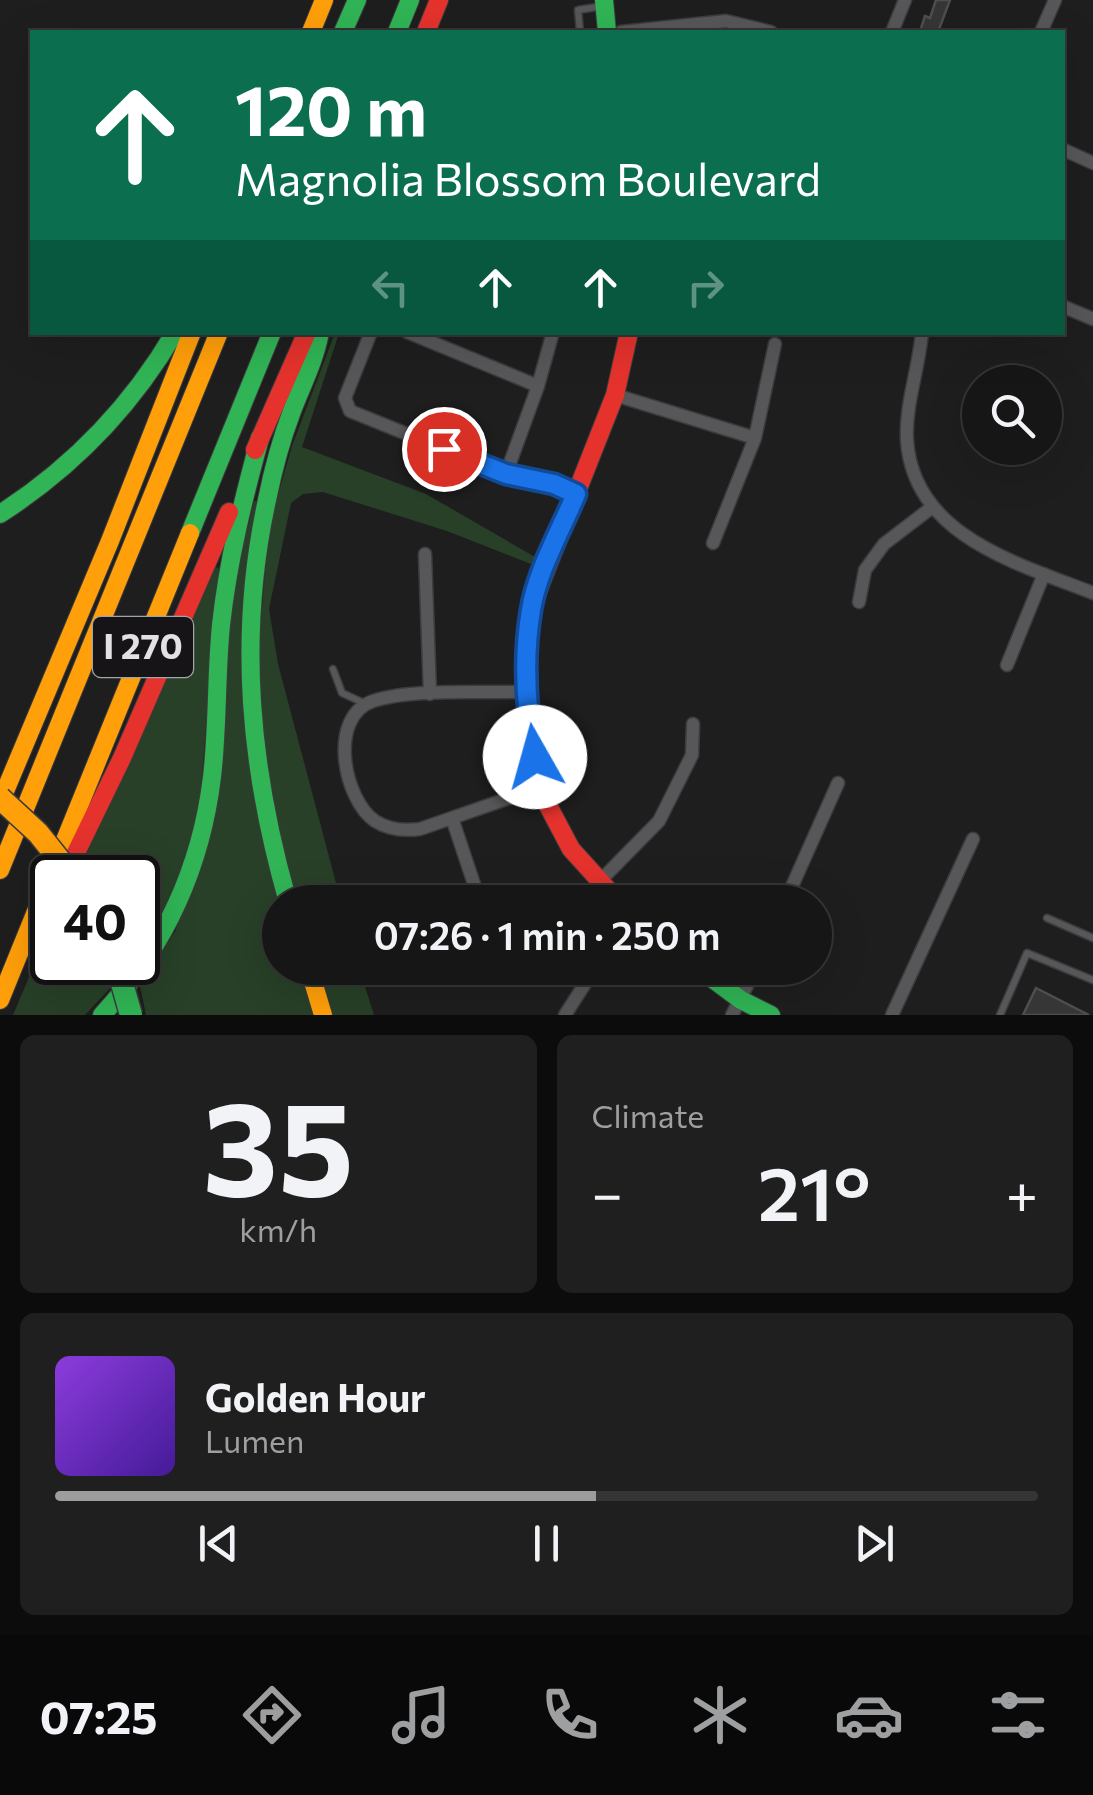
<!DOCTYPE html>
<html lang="en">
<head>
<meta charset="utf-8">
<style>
	:root { --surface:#171617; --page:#201f20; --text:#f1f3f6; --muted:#9e9fa1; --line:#363536; --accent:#9e9d9e }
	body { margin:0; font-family:Commissioner,sans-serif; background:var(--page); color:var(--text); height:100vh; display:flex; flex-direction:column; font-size:38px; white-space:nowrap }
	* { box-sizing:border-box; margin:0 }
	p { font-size:32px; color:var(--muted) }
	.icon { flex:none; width:55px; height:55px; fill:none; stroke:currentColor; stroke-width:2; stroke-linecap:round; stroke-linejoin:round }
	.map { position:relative; height:1015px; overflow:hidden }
	.details { display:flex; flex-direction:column; gap:20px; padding:20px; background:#0d0c0d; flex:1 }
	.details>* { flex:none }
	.guide { position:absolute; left:30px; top:30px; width:1035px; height:305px; border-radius:0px; box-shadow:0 10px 40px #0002,0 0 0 2px var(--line); background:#0b6e4f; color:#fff; overflow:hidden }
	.buttons { position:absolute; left:962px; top:365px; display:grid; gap:20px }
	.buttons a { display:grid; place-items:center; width:100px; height:100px; border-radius:50%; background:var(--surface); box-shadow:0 10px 40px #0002,0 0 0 2px var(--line); font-size:50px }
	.speed { position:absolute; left:30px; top:855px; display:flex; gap:20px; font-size:50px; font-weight:700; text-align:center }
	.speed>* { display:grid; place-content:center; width:130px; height:130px; border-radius:50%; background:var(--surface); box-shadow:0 10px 40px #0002,0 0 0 2px var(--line); line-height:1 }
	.speed .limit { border:5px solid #111; border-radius:15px; background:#fff; color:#111 }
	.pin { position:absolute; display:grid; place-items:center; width:85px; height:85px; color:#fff; margin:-42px; border:5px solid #fff; border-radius:50%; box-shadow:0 2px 10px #0007 }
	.me { position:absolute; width:110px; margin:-55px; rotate:353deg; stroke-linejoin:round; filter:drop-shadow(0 0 8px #0008) }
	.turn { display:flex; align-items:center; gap:35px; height:210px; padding:0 40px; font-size:45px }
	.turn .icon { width:130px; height:130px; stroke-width:2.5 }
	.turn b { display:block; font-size:70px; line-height:85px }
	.lanes { display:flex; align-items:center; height:95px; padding:0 40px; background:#0003; justify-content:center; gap:50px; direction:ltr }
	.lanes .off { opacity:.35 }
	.big { font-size:75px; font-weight:600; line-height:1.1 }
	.details .widget { flex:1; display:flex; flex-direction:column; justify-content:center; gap:15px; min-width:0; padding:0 35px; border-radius:15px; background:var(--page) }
	.details .dial { align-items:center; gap:0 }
	.dial b { font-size:130px; line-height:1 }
	.song { display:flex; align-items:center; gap:30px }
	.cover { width:120px; height:120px; border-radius:15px; background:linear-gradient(135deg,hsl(270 70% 55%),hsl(260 70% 35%)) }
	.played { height:10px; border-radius:5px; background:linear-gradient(90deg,var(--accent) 55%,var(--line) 55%) }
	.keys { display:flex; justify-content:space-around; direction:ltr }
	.heat { display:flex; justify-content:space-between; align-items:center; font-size:55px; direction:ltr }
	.details .tiles { flex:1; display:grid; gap:20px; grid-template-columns:1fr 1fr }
	.widget:last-child { grid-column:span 2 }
	.trip { position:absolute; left:262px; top:885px; width:570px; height:100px; border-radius:50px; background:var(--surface); box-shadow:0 10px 40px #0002,0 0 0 2px var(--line); font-weight:600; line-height:100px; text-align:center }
	.menu { display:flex; height:160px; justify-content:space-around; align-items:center; background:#090909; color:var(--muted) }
	.menu .icon { width:70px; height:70px }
	.menu .on { color:var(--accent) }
	.menu b { font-size:45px; color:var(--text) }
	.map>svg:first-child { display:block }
	.green { fill:#274027 }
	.building { fill:#373637; stroke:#4e4d4f; stroke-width:2.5 }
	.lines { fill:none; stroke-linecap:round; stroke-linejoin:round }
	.lane-casing { stroke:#3c3b3d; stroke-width:9 }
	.street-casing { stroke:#3c3b3d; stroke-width:15 }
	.fast-casing { stroke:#3c3b3d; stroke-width:20 }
	.slow-casing { stroke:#3c3b3d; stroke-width:20 }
	.jam-casing { stroke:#3c3b3d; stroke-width:20 }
	.lane { stroke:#575658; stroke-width:6 }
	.street { stroke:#575658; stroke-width:12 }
	.fast { stroke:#30b455; stroke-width:18 }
	.slow { stroke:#ff9f0a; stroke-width:18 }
	.jam { stroke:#e5322d; stroke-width:18 }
	.fast-bridge-casing { stroke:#3c3b3d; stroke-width:25; stroke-linecap:butt }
	.slow-bridge-casing { stroke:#3c3b3d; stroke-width:25; stroke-linecap:butt }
	.fast-bridge { stroke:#30b455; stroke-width:22 }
	.slow-bridge { stroke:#ff9f0a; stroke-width:22 }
	.route-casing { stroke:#114b97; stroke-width:25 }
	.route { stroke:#1a73e8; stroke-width:18 }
	.labels { text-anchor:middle; stroke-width:10; stroke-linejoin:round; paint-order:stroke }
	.shield { fill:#161417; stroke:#a5a4a6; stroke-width:2.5 }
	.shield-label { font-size:35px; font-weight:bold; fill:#e2e1e3 }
</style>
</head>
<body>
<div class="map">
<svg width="1093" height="1015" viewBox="0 0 1093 1015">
	<rect width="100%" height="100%" fill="#1f1e1f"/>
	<!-- green -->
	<path class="green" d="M335,333H339L302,447L426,494L535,557L531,564L447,531L323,492L303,494L291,503L269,609L278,664L341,902H293L282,865L255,688L269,526L292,446Z
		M254,501L259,502L244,590L280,905V968H299L314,1015H146L140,986L176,930L232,613L235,579Z
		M214,567L219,568L200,800L185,860L158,923L138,955V878L88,877L79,864Z
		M52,923V962L106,963L114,984L85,1015H13Z
		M314,968H359L374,1015H328Z"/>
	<!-- building -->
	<path class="building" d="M936,0H950L938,32L920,31L925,16L930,18Z
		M1036,988L1089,1015H1023Z"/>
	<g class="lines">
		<!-- lane casing -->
		<g class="lane-casing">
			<path id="lane" d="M580,32L578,10L603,6
				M333,669L342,693L366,704
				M1047,918L1093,938
				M1000,1015L1027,953L1093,980"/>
		</g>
		<!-- street casing -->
		<g class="street-casing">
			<path id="street" d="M621,32L726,21L771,32
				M892,32L905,0
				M1041,32L1055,0
				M1062,149L1093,163
				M1062,306L1093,319
				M371,332L345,398L350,411L506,474L554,484L576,493
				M407,332L538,386
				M922,332C919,368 905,405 907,440C913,536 1019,564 1093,593
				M615,395L755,438
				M506,474L538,386L553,332
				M713,543L755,438L775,344
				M425,554L430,694
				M859,602L865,570L884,544L931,508
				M1007,665L1044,574
				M528,692C486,693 412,688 373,701C327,717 344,800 375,821C389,830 405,831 420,829L541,787
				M452,818L480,902
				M598,883L659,821L692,755L693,724
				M785,902L838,783
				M565,1015L595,968
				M732,1015L756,968
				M892,1015L973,839"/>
		</g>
		<!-- fast casing -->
		<g class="fast-casing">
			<path id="fast" d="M604,0L607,32
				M343,32L357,0
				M397,32L410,0
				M0,514C73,467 131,407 175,332
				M190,533L272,332
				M288,902C250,769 237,637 267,500C273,470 281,440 292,411C302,385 315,360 320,332
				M698,968L741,1000L771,1015
				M102,1015C164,948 201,868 212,777C218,726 216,675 221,625C228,561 243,500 260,438"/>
		</g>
		<!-- slow casing -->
		<g class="slow-casing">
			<path id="slow" d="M311,32L324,0
				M0,803L110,541L192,332
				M0,870L219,332
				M309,968L323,1015
				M0,1000L190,533"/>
		</g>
		<!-- jam casing -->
		<g class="jam-casing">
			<path id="jam" d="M426,32L439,0
				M255,450L307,332
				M72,861L122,758L229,512
				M619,902L571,849L543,796L529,727L528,662L531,608L615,395L629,332"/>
		</g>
		<!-- lane -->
		<use href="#lane" class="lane"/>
		<!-- street -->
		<use href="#street" class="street"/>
		<!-- fast -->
		<use href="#fast" class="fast"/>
		<!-- slow -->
		<use href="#slow" class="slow"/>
		<!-- jam -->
		<use href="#jam" class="jam"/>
		<!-- fast-bridge casing -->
		<g class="fast-bridge-casing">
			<path id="fast-bridge" d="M116,962L131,1015"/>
		</g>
		<!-- slow-bridge casing -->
		<g class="slow-bridge-casing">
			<path id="slow-bridge" d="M0,798L38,833L74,878"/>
		</g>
		<!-- fast-bridge -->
		<use href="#fast-bridge" class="fast-bridge"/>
		<!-- slow-bridge -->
		<use href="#slow-bridge" class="slow-bridge"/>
	</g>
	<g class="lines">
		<!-- route casing -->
		<g class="route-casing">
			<path id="route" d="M444,449L506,474L554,484L576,494C561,530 537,571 531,610C523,657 526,710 535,757"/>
		</g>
		<!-- route -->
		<use href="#route" class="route"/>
	</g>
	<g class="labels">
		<!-- shield labels -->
		<rect class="shield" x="93" y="617" width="100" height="60" rx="8"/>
		<g class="shield-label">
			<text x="143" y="659">I 270</text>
		</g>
	</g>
</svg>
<div class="buttons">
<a><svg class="icon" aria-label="search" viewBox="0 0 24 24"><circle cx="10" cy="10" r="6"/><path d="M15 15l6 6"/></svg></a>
</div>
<div class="speed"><div class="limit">40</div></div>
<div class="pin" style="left:444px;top:449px;background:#d93025"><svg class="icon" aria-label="arrive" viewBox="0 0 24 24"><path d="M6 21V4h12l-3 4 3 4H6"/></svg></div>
<svg class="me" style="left:535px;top:757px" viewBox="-20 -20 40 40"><circle r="19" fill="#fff"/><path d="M0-13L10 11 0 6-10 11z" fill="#1a73e8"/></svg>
<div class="trip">07:26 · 1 min · 250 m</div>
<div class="guide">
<div class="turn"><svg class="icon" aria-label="ahead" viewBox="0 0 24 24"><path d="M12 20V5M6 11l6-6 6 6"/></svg><div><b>120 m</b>Magnolia Blossom Boulevard</div></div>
<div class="lanes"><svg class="icon off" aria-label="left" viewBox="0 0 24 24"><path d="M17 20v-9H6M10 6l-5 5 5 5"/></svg><svg class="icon" aria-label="ahead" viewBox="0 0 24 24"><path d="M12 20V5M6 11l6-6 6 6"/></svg><svg class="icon" aria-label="ahead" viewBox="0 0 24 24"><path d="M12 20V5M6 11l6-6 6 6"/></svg><svg class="icon off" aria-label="right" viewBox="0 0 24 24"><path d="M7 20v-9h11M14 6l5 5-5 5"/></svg></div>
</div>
</div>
<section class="details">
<div class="tiles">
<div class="widget dial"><b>35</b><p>km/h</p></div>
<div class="widget"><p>Climate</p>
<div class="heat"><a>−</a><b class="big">21°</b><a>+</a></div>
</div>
<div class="widget">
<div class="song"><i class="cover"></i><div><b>Golden Hour</b><p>Lumen</p></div></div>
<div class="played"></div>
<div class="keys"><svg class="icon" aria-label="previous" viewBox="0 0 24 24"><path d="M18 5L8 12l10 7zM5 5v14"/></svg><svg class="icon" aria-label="pause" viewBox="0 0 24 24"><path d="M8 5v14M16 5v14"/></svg><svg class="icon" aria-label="next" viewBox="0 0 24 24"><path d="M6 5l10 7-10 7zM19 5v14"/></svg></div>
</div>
</div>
</section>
<nav class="menu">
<b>07:25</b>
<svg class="icon on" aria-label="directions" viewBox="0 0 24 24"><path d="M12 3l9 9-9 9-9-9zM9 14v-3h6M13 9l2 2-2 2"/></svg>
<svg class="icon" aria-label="music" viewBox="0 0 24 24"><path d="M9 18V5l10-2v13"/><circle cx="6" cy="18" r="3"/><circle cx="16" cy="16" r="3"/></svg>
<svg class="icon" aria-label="phone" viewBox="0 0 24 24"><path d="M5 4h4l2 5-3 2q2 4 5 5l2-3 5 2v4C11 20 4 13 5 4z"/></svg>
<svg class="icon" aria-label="climate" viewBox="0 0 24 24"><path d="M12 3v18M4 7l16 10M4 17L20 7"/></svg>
<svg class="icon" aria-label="car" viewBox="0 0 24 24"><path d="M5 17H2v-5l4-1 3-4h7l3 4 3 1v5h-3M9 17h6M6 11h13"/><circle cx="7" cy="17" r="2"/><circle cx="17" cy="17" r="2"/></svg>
<svg class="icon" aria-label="filters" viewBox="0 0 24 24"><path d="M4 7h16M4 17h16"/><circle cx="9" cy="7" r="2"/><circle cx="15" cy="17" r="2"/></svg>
</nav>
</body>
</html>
